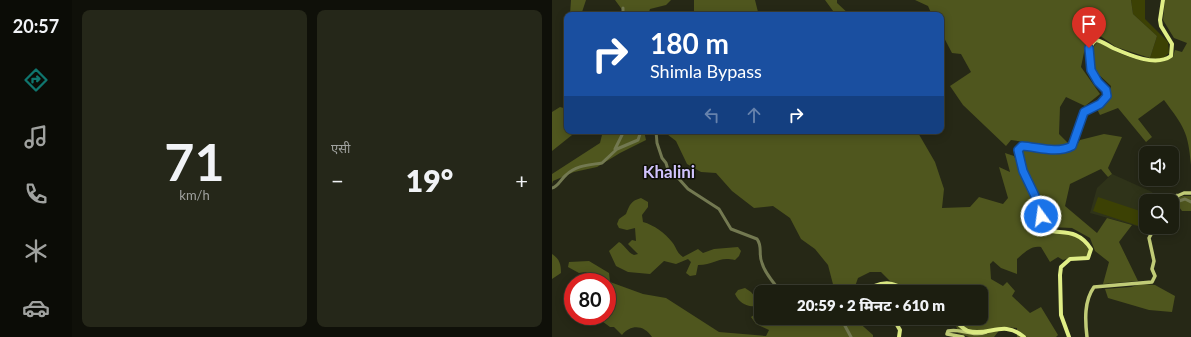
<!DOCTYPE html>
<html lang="hi">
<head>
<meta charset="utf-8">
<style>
	:root { --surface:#1c1e10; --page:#252719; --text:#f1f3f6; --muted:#a0a29f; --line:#3a3c30; --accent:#0f766e }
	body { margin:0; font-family:Lato,"Noto Sans Devanagari",sans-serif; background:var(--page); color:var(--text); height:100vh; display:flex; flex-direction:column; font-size:15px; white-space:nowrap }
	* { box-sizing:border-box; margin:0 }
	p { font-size:13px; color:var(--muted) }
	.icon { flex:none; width:22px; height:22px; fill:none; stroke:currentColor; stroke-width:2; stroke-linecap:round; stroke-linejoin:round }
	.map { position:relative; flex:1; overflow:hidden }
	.details { display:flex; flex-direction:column; gap:10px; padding:10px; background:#0f1009; width:480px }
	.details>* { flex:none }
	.guide { position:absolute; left:12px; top:12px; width:380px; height:122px; border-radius:8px; box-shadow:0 2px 10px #0003,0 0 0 1px var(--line); background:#1a4fa0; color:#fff; overflow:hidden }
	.fabs { position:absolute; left:587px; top:146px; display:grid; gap:8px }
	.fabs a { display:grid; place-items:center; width:40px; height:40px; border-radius:8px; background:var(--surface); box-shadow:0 2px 10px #0003,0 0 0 1px var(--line); font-size:20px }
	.speed { position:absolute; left:12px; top:273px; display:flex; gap:8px; font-size:20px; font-weight:700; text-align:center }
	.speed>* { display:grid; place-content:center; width:52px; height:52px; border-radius:50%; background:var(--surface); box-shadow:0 2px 10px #0003,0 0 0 1px var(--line); line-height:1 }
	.speed .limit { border:6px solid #d22; background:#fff; color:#111 }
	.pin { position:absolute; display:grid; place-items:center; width:34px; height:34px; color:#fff; margin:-41px -17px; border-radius:50% 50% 50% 0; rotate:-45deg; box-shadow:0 0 4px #0007 }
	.pin .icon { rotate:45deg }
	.me { position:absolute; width:44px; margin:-22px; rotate:346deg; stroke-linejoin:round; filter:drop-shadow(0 0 3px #0008) }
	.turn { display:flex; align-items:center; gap:14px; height:84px; padding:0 20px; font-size:18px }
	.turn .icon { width:52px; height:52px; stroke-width:2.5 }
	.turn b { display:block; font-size:28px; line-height:34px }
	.lanes { display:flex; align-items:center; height:38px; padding:0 20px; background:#0003; justify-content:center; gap:20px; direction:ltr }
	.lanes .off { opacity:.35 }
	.big { font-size:30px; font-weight:800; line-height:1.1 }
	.details .widget { flex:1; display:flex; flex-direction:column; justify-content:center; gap:6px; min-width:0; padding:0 14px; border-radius:8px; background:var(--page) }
	.details .dial { align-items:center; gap:0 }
	.dial b { font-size:52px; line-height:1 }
	.heat { display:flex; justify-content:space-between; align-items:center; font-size:22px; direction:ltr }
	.details .tiles { flex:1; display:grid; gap:10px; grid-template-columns:repeat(2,1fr) }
	.trip { position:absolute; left:202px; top:285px; width:234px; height:40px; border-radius:8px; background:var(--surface); box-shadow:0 2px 10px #0003,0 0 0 1px var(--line); font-weight:800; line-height:40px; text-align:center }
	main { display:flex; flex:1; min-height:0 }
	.tab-bar { display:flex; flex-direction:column; width:72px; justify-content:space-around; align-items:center; background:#0b0c06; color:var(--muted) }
	.tab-bar .icon { width:28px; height:28px }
	.tab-bar .selected { color:var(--accent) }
	.tab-bar b { font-size:18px; color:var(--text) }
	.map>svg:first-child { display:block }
	.built { fill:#2f3319 }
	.green { fill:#3c4104 }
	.forest { fill:#4f561e }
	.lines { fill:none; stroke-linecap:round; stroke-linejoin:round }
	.minor { stroke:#737951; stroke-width:3 }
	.major { stroke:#c1cc77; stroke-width:3.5 }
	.highway { stroke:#e0ee86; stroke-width:4 }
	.route-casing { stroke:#114b97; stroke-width:10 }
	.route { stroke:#1a73e8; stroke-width:7 }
	.labels { text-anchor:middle; stroke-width:3; stroke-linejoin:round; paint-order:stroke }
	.district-label { font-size:17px; font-weight:bold; fill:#d0c3fc; stroke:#0f1008 }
</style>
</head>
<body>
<main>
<nav class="tab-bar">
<b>20:57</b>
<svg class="icon selected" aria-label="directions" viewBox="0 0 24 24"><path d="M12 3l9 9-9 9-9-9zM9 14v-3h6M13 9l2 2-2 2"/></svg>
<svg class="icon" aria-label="music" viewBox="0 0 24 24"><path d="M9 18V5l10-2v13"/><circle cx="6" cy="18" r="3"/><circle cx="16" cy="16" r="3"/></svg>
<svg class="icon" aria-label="phone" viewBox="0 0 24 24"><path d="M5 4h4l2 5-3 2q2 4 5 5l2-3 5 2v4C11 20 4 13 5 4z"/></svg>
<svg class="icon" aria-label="climate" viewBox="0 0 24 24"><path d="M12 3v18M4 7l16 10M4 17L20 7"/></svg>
<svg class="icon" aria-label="car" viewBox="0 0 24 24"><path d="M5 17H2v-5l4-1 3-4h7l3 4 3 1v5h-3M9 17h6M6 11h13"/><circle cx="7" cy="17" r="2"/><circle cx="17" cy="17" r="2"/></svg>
</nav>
<section class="details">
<div class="tiles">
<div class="widget dial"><b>71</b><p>km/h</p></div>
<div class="widget"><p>एसी</p>
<div class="heat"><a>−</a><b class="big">19°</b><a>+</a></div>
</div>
</div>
</section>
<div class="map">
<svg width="639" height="337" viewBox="0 0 639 337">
	<rect width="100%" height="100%" fill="#262816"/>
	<!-- built -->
	<path class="built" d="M560,174L600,192L605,201H594V227H597L596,229L538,213L545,188Z"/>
	<!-- green -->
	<path class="green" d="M579,0H593V19L616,42L617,53L610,59L598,58L605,36L581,14Z
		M546,197L594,213L593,228L541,211Z"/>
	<!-- forest -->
	<path class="forest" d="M19,0H34L29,15H18Z
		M63,0H119L114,5L98,9L96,15H74Z
		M142,0H203L206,12L220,15H142Z
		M273,0H285V3L298,15H284Z
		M363,0H579L581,14L605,36L598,58L564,47L547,35L535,38L529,67L548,94L533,106L514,97L508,107L507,134L518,145L511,148L459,140L454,146L411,105L398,86L419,72L409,54L400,53L389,32V15H380L376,6Z
		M613,0H639V165C636,131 632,127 612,100L586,119L600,137L594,142L566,108L548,115L545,109C555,102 557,98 559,86L544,72L540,49L545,42C553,44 558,49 565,52C583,60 603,66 621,57L623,50L630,52L635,43L622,38L611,20Z
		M8,107L15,109V131H25L0,151V112Z
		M57,131H92L94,140L68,153L45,167L22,172L1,181L0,184V174L48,143L50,135Z
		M111,131H365L383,162L392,189L390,208L418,207L427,197L451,204L456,198L447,167L458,172L453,153L462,156L482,199L490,210L485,220L490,229C513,233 522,231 538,250L535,257L518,258L511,260L506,257L498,262L489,247C479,245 472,253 465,259V274L449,268L441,261L438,264L439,279L451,286L455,282L463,291L460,296L478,313L489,307L506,335L504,337H465V328L450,327L442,337H417L406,333L403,321L395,318H429V292H361L338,281L329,272H318L306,278L301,292H283L276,265L263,249L249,239L238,218L221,206L202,208L180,191L164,173L149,172L135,164L124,141Z
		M552,134L570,137L556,168L560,174L556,177L549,169L518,184L513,206L545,233L555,218L580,225L567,242L586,281L551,284L557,262L543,251L538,238L520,228L498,227L492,224L490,219L493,205L484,195L468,155L469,150L473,149L513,152L523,148L528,140Z
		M631,196H639V211H630L622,200Z
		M89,198L96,202V207L90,215L91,222C102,225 113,233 120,242C125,248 124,252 131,257L146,249L151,253L162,249L186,247L189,251L187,256L183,260C165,256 164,265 146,265L144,275L138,276L134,273L139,262L136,259L124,264L112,261L98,274L76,272L64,266L57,251L67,242C73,245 75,252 82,255L86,254L76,244L80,240L84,241L83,228L75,230L67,228L65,224L67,219L74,214C78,204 79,201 89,198Z
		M0,254C8,259 9,265 9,273L0,279Z
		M37,261L57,273L58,282L91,294L114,298L167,332L214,336L217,330L204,324L199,317L209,310V318H303L304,320L321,335V337H100C92,325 79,324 70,335L62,327H58L43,316H55V282H41L44,280L34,272L27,273L16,267L17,262Z
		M589,284L603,285L623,296L620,312L597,310L556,298L553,289L579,287Z
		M193,288L199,292L209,304C199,309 188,305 183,294L186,290Z"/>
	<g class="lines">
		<!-- minor -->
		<path class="minor" d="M71,15V8
			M104,131L105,143L110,158L114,163L117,173L127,179L136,189L167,209L179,229L205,239C211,247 206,254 210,263C213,274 222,283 229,292
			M63,149L70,135V131
			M0,188C6,187 9,179 14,175C24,165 37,165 50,163L65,149L86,140L89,131
			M625,195L627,201L633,199L639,202
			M284,318L292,324L299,337"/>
		<!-- major -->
		<path class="major" d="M614,201L632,193H639
			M411,337L395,334L396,331C410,328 421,337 434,332
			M535,337C533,320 532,301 542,287L600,282L603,276L600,269L602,261L597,238L603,227"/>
		<!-- highway -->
		<path class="highway" d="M320,292L322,286C338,280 344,285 359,292
			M341,318L348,330L347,337
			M394,318C397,319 400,320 403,321C407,324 411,329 416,331C437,337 451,319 472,337
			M517,337L509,315L508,275L509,267L518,259L536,258L539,249C522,222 500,240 487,224L486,220L491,210L471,171L466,150L470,146C486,147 505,154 520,146C526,136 524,120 533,112C539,106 556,105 555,93C554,87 549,86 545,81C537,71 532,48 544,40C550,41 555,45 561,48C577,55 604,67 619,56L620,44L609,26L608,20L611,0"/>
	</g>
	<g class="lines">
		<!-- route casing -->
		<g class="route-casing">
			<path id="route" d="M489,216L491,210L489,204L484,198L471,171L466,150L470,146C486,147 505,154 520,146L532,112L548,104L555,96L554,90L546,82L539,70L537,48"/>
		</g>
		<!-- route -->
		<use href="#route" class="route"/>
	</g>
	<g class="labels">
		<!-- district labels -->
		<g class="district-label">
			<text x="117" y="178">Khalini</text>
		</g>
	</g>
</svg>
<div class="fabs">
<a><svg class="icon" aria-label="sound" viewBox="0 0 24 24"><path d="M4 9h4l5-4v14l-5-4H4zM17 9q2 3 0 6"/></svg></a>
<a><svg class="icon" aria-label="search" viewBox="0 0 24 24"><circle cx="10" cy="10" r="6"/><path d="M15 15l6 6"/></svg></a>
</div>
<div class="speed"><div class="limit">80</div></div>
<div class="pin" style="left:537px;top:48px;background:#d93025"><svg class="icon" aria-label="arrive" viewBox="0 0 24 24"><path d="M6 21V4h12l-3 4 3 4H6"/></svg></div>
<svg class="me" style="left:489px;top:216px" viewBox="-20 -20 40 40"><circle r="17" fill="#1a73e8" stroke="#fff" stroke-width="3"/><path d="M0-11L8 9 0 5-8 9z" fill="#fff"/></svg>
<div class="trip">20:59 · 2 मिनट · 610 m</div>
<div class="guide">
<div class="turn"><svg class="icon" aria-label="right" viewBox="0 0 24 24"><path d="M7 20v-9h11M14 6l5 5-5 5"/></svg><div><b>180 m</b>Shimla Bypass</div></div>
<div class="lanes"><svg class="icon off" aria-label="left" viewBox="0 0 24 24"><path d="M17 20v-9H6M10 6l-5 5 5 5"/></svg><svg class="icon off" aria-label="ahead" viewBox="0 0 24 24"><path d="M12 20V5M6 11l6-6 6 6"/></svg><svg class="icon" aria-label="right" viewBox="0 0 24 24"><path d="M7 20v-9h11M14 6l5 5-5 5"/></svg></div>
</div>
</div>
</main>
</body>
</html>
